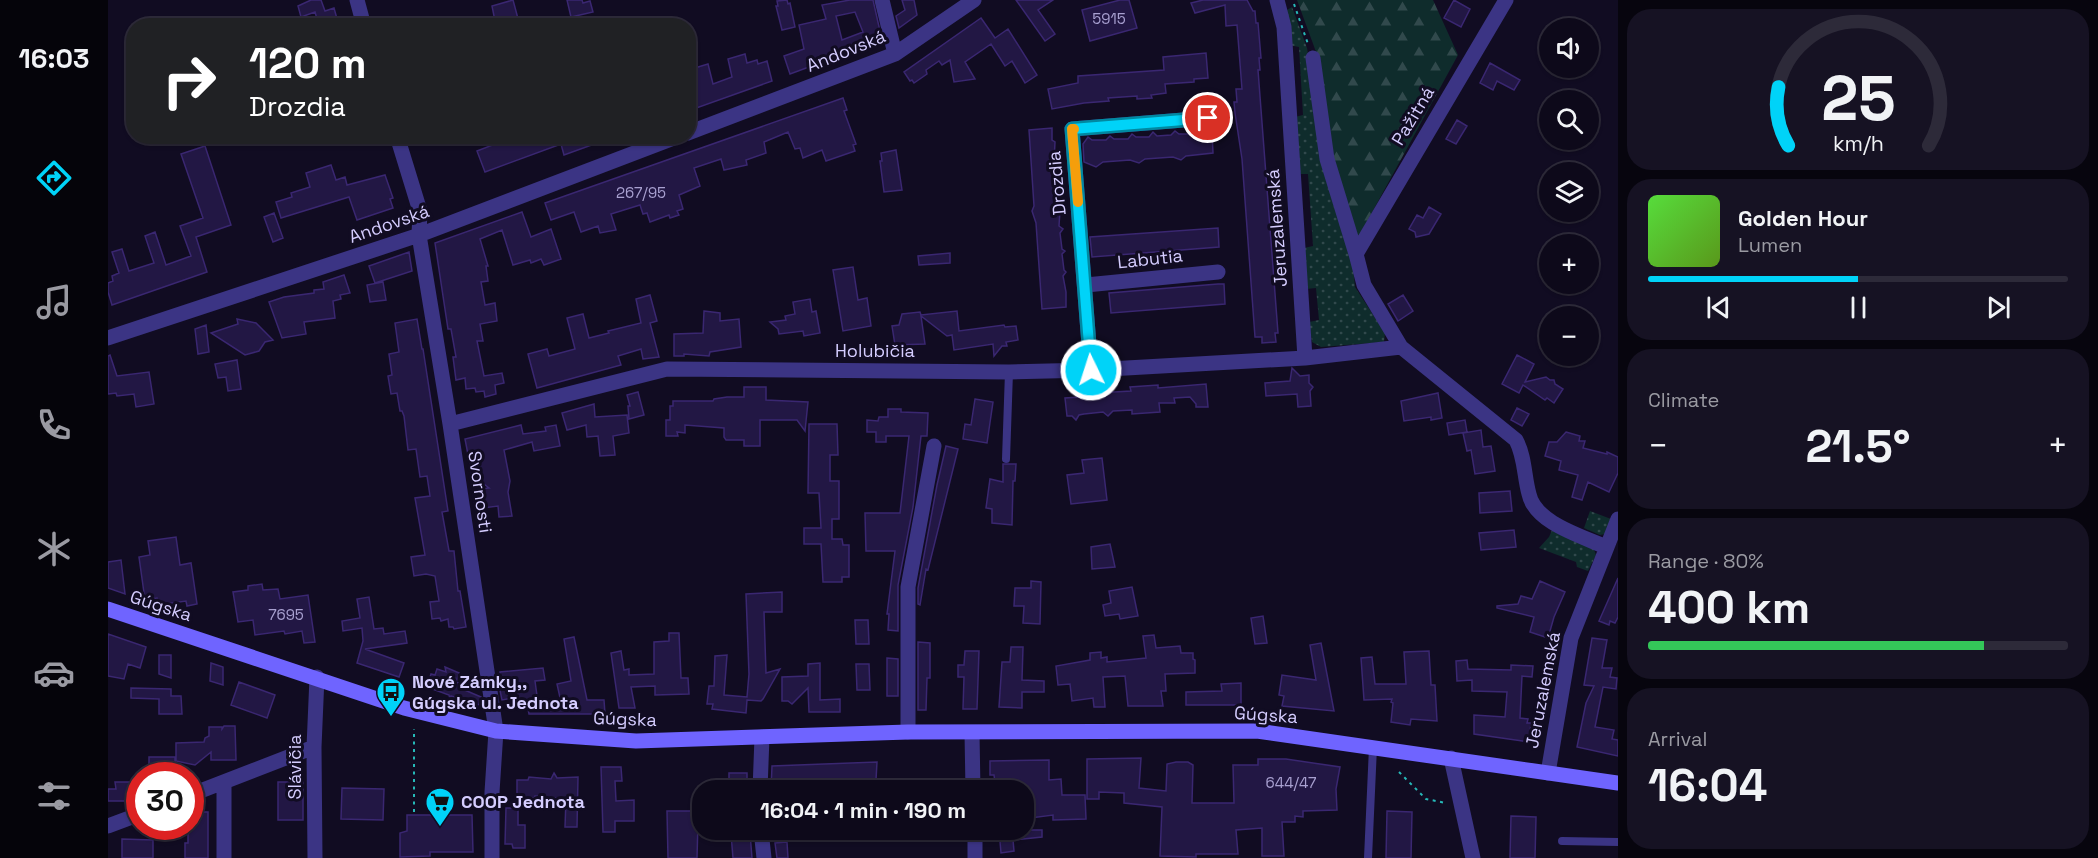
<!DOCTYPE html>
<html lang="en">
<head>
<meta charset="utf-8">
<style>
	:root { --surface:#0d091a; --page:#161223; --text:#f1f3f6; --muted:#9a9aa2; --line:#2d2a39; --accent:#00d3f8 }
	body { margin:0; font-family:"Space Grotesk",sans-serif; background:var(--page); color:var(--text); height:100vh; display:flex; flex-direction:column; font-size:22px; white-space:nowrap }
	* { box-sizing:border-box; margin:0 }
	p { font-size:20px; color:var(--muted) }
	.icon { flex:none; width:33px; height:33px; fill:none; stroke:currentColor; stroke-width:2; stroke-linecap:round; stroke-linejoin:round }
	.map { position:relative; flex:1; overflow:hidden }
	.side { display:flex; flex-direction:column; gap:9px; padding:9px; background:#07050e; width:480px }
	.side>* { flex:none }
	.banner { position:absolute; left:18px; top:18px; width:570px; height:126px; border-radius:24px; box-shadow:0 2px 4px #0004,0 0 0 2px var(--line); background:#202124; color:#fff; overflow:hidden }
	.tools { position:absolute; left:1431px; top:18px; display:grid; gap:12px }
	.tools a { display:grid; place-items:center; width:60px; height:60px; border-radius:50%; background:var(--surface); box-shadow:0 2px 4px #0004,0 0 0 2px var(--line); font-size:30px }
	.speed { position:absolute; left:18px; top:762px; display:flex; gap:12px; font-size:30px; font-weight:700; text-align:center }
	.speed>* { display:grid; place-content:center; width:78px; height:78px; border-radius:50%; background:var(--surface); box-shadow:0 2px 4px #0004,0 0 0 2px var(--line); line-height:1 }
	.speed .limit { border:9px solid #d22; background:#fff; color:#111 }
	.pin { position:absolute; display:grid; place-items:center; width:51px; height:51px; color:#fff; margin:-26px; border:3px solid #fff; border-radius:50%; box-shadow:0 2px 6px #0007 }
	.me { position:absolute; width:66px; margin:-33px; rotate:356deg; stroke-linejoin:round; filter:drop-shadow(0 0 4px #0008) }
	.turn { display:flex; align-items:center; gap:21px; height:126px; padding:0 24px; font-size:27px }
	.turn .icon { width:78px; height:78px; stroke-width:2.5 }
	.turn b { display:block; font-size:42px; line-height:51px }
	.big { font-size:45px; font-weight:700; line-height:1.1 }
	.side .tile { flex:1; display:flex; flex-direction:column; justify-content:center; gap:9px; min-width:0; padding:0 21px; border-radius:24px; background:var(--page) }
	.side .dial { align-items:center; gap:0 }
	.dial svg { height:156px; overflow:visible; fill:none; stroke:var(--line); stroke-width:7; stroke-linecap:round; text-anchor:middle }
	.dial text { fill:var(--text); stroke:none }
	.song { display:flex; align-items:center; gap:18px }
	.cover { width:72px; height:72px; border-radius:9px; background:linear-gradient(135deg,hsl(110 70% 55%),hsl(90 70% 35%)) }
	.played { height:6px; border-radius:3px; background:linear-gradient(90deg,var(--accent) 50%,var(--line) 50%) }
	.keys { display:flex; justify-content:space-around; direction:ltr }
	.heat { display:flex; justify-content:space-between; align-items:center; font-size:33px; direction:ltr }
	.charge { height:9px; border-radius:4px; background:linear-gradient(90deg,#34c759 80%,var(--line) 0) }
	.trip { position:absolute; left:584px; top:780px; width:342px; height:60px; border-radius:24px; background:var(--surface); box-shadow:0 2px 4px #0004,0 0 0 2px var(--line); font-weight:700; line-height:60px; text-align:center }
	main { display:flex; flex:1; min-height:0 }
	.dock { display:flex; flex-direction:column; width:108px; justify-content:space-around; align-items:center; background:#05040a; color:var(--muted) }
	.dock .icon { width:42px; height:42px }
	.dock .current { color:var(--accent) }
	.dock b { font-size:27px; color:var(--text) }
	.map>svg:first-child { display:block }
	.grass { fill:url(#grass-dots) }
	.forest { fill:url(#forest-firs) }
	.building { fill:#221744; stroke:#3a2771; stroke-width:1.5; fill-rule:evenodd }
	.lines { fill:none; stroke-linecap:round; stroke-linejoin:round }
	.path { stroke:#26b9b8; stroke-width:2; stroke-dasharray:3 4.5; stroke-linecap:butt }
	.service { stroke:#3b3484; stroke-width:8 }
	.minor { stroke:#3b3484; stroke-width:15 }
	.secondary { stroke:#6f64ff; stroke-width:15 }
	.route-casing { stroke:#0089a1; stroke-width:15 }
	.route { stroke:#00d3f8; stroke-width:10 }
	.slow { stroke:#f59e0b; stroke-width:10 }
	.labels { text-anchor:middle; stroke-width:6; stroke-linejoin:round; paint-order:stroke }
	.number-label { font-size:15px; fill:#a8a0d0 }
	.street-label { font-size:18px; fill:#d5cdff; stroke:#110c22 }
	.poi-label { font-size:18px; font-weight:bold; fill:#d5cdff; stroke:#110c22; text-anchor:start }
</style>
</head>
<body>
<main>
<nav class="dock">
<b>16:03</b>
<svg class="icon current" aria-label="directions" viewBox="0 0 24 24"><path d="M12 3l9 9-9 9-9-9zM9 14v-3h6M13 9l2 2-2 2"/></svg>
<svg class="icon" aria-label="music" viewBox="0 0 24 24"><path d="M9 18V5l10-2v13"/><circle cx="6" cy="18" r="3"/><circle cx="16" cy="16" r="3"/></svg>
<svg class="icon" aria-label="phone" viewBox="0 0 24 24"><path d="M5 4h4l2 5-3 2q2 4 5 5l2-3 5 2v4C11 20 4 13 5 4z"/></svg>
<svg class="icon" aria-label="climate" viewBox="0 0 24 24"><path d="M12 3v18M4 7l16 10M4 17L20 7"/></svg>
<svg class="icon" aria-label="car" viewBox="0 0 24 24"><path d="M5 17H2v-5l4-1 3-4h7l3 4 3 1v5h-3M9 17h6M6 11h13"/><circle cx="7" cy="17" r="2"/><circle cx="17" cy="17" r="2"/></svg>
<svg class="icon" aria-label="filters" viewBox="0 0 24 24"><path d="M4 7h16M4 17h16"/><circle cx="9" cy="7" r="2"/><circle cx="15" cy="17" r="2"/></svg>
</nav>
<div class="map">
<svg width="1510" height="858" viewBox="0 0 1510 858">
	<defs>
		<pattern id="grass-dots" width="8" height="8" patternUnits="userSpaceOnUse" patternTransform="scale(1.5)"><rect width="8" height="8" fill="#0f2c2c"/><path d="M2 2h.1M6 6h.1" fill="none" stroke="#31494c" stroke-width="1.8" stroke-linecap="round"/></pattern>
		<pattern id="forest-firs" width="22" height="20" patternUnits="userSpaceOnUse" patternTransform="scale(1.5)"><rect width="22" height="20" fill="#0f2c2c"/><path d="M5 1l3.5 6h-7zM16 11l3.5 6h-7z" fill="#31494c"/></pattern>
	</defs>
	<rect width="100%" height="100%" fill="#110c22"/>
	<!-- grass -->
	<path class="grass" d="M1184,7L1199,48L1218,168L1244,256L1247,287L1277,333L1276,342L1213,347L1204,342L1201,322L1211,320L1208,288L1198,289L1196,248L1205,246L1200,174H1191L1187,117L1195,115L1191,47L1181,45L1179,10Z
		M1482,511L1503,519L1497,534L1492,535L1476,528Z
		M1445,528L1485,547L1488,555L1480,571L1469,567L1468,562L1431,548L1441,537Z"/>
	<!-- forest -->
	<path class="forest" d="M1189,0H1325L1350,55L1250,238L1225,161L1211,60Z"/>
	<!-- building -->
	<path class="building" d="M203,0H213L217,11L226,8L231,26H211L207,12L193,17L190,6Z
		M405,0L412,26H388L384,6Z
		M459,0H474L475,3L482,1L485,12L463,17Z
		M679,0L680,4L682,3L687,27L674,30L668,6H670L669,1Z
		M742,0H765L774,40L682,74L676,56L696,49L691,25L718,19L714,5ZM747,12L755,32L734,40L728,16Z
		M794,0H806L809,15L791,28L788,16L797,10Z
		M908,0H945L930,10L947,34L937,41Z
		M1012,0H1021L1029,28L982,41L974,10Z
		M1095,0H1139L1145,11H1147L1148,23H1150L1153,58H1151L1152,70H1150L1170,333H1167L1168,342L1154,343V337H1147L1134,159L1127,113L1126,102H1129L1128,89H1134L1129,25L1118,26L1117,5L1087,13L1083,3Z
		M1346,0L1362,9L1353,27L1336,18Z
		M873,18L887,38L900,29L929,75L917,83L904,61L897,66L883,44L857,62L867,79L846,82L842,60L834,65L831,61L818,70L819,74L806,83L804,80L802,81L796,72Z
		M1098,53L1100,78L1086,79V82L1057,84L1058,93L1043,95L1044,98L1029,99V96L1000,98L1001,101L976,103L944,109L940,89L970,83V76L1056,70L1055,57Z
		M637,54L639,63L649,60L650,64L659,61L664,81L580,111V70L600,64L605,84L624,77L620,59Z
		M1382,63L1412,80L1406,90L1389,81L1385,90L1372,83Z
		M735,98L739,110L736,111L748,144L745,145L747,151L718,161L714,150L695,158L692,148L687,149L680,132L656,142L658,153L638,160L639,165L616,170L613,159L586,168L592,186L571,195L575,209L569,211L571,215L562,218L561,215L542,222L539,213L535,214L532,205L503,214L508,230L492,233L490,226L473,232L466,212L443,220L437,203Z
		M1349,120L1359,126L1348,144L1338,139Z
		M944,128V140L947,142L946,162L950,166L947,169L950,190H948L951,205L954,208L952,210L951,226L955,229L952,233L954,249L957,251L954,254L956,270L958,272L955,276L958,292V307L934,309L928,223L924,211L926,206L921,130Z
		M1088,129L1092,133L1104,132L1105,153L1078,156L1073,160L1065,157L1037,159L1031,163L1022,160L995,162L988,167L976,162L975,144L980,137L984,140H998L1002,136L1006,139H1020L1024,134L1028,137H1041L1045,132L1049,136L1063,135L1067,131L1071,134H1084Z
		M408,136H503V138L456,155L453,144L377,172L369,151Z
		M97,146L123,225L88,237L99,272L4,305L0,292V283L5,281L4,276L11,273L4,252L14,249L21,271L46,263L37,236L47,232L58,265L83,256L72,226L95,218L73,154Z
		M788,150L794,190L776,192L772,161H774L773,153Z
		M223,165L228,180L237,177L239,185L277,175L285,198L282,199L285,208L249,220L241,197L173,218L168,202L184,197L183,193L202,187L198,173Z
		M1321,207L1333,214L1321,234L1308,237L1307,232L1301,229L1309,215L1315,218Z
		M414,212L423,237L443,229L453,259L436,265L433,259L423,263L422,260L405,265L394,230L372,239L380,266H378L380,281L373,282L377,305L387,303L389,321L372,324L375,341H369L376,376L394,373L396,383L387,385L388,394L377,397L376,391L368,392L367,388L358,389L357,378L348,380L345,357H348L343,329H340L327,243Z
		M166,213L175,238L165,242L156,217Z
		M1110,228L1111,247L984,257L982,237Z
		M301,252L304,271L267,283L261,266Z
		M842,253V263L811,265L810,256Z
		M745,267L750,300L759,298L763,326L735,331L725,270Z
		M236,275L242,293L232,295L233,299L225,301L227,318L196,322L198,334L174,338L161,302L176,297L206,293V290L216,289L215,282Z
		M275,282L278,300L262,302L259,285Z
		M1110,284H1116L1117,304L1003,313L1001,293Z
		M542,295L549,321L542,323L551,357L535,359L533,349L510,356L513,365L429,388L420,354L439,349L441,356L467,349L459,318L475,314L481,338L501,333L500,331L533,323L528,299Z
		M1295,295L1305,311L1290,321L1280,304Z
		M702,299L704,312L708,311L712,333L696,336L695,331L671,334L670,329L662,322L678,320L677,316L687,314L685,302Z
		M596,311L612,313V321L631,319L633,347L602,352L601,356L576,354V356H566V334L595,333Z
		M849,311L851,331L896,325L897,327L908,326L910,340L898,342L899,346H894L886,356L885,344L846,350L844,335L839,336L813,316L817,344L787,345L784,326L791,325L794,314L812,312L813,315Z
		M129,319L148,323L165,340L157,342L151,351L137,355L103,333L130,324Z
		M309,319L314,349H315L340,511L334,512L341,551H346L350,591H352L358,627L346,629L345,627H341L340,619L333,621L332,618L324,619L322,602L331,601L327,576L318,574L306,576L303,557L317,555L307,498L322,496L319,476L312,477L308,449L300,450L296,416L294,411H292L289,393L283,394L280,376L284,375L281,354L291,352L287,323Z
		M98,325L101,352L90,354L87,329Z
		M2,355L9,376L41,372L46,404L28,407L26,394L9,396L8,393L0,394V356Z
		M1409,355L1426,364L1417,382L1438,377L1442,380H1446L1447,384L1455,389L1446,403L1439,398L1437,400L1415,385L1411,393L1394,384Z
		M129,360L133,389L120,391L118,377L110,378L107,364Z
		M1184,368L1192,376L1201,375V383L1205,387L1202,391L1203,406L1190,407L1189,394L1158,396L1157,383L1182,381Z
		M1098,384L1100,407H1088V404L1082,397L1066,398L1067,403H1051L1052,412L1024,414V410L1005,411L1000,416L995,412L976,414L971,415L968,420L964,416H959L957,398L988,396V393L1023,391L1022,387L1050,385V388Z
		M636,387H658V400L700,402L697,431L689,420H652V446H636V440H618L616,437V428L577,425V433L569,432L570,436H558V420H562V406H565V401H605L606,399L619,397H636Z
		M530,392L536,415L521,419L520,406H522L519,395Z
		M1330,393L1334,418L1323,420V417L1296,421L1293,401Z
		M867,399L885,402L879,443L855,439L857,424L863,425Z
		M486,404L487,417L519,415L521,433L505,436L507,455L492,456L490,436L479,437L478,425L459,430L454,413Z
		M1409,408L1421,414L1414,426L1403,420Z
		M780,409H793V412L820,413L819,436H813L805,507L790,585V631L780,630L781,614H779L787,551H758L757,513H792L801,436H778V442H768V432H759V420L770,421L771,417H780Z
		M1357,420L1359,432L1341,435L1339,423Z
		M701,424H729L730,455H722V481H731V519H724V539H734L735,545H741V577H734V582H715L713,544H696V528H713L711,493H700Z
		M413,425L415,434L438,431L437,427L448,425L452,446L426,451L424,442L396,450L402,481L400,492L404,516L391,517L390,506L367,509L365,490L381,488L364,475L357,439Z
		M1373,430L1375,447L1383,446L1387,471L1367,474L1363,450L1359,451L1355,433Z
		M1458,432L1472,436L1471,441H1477L1475,448L1499,454V452L1510,457V473L1501,492L1480,482L1474,500L1464,497L1470,475L1451,470L1453,461L1437,456L1441,442H1449Z
		M838,446L850,449L820,570L818,569L812,605L810,604V588L829,485Z
		M994,458L999,500L963,504L959,475L976,473L974,460Z
		M895,464H908L907,481H905L904,525L884,523V509L878,508L882,479L895,482Z
		M1402,491L1404,511L1372,513L1371,493Z
		M1406,530L1408,547L1373,550L1371,533Z
		M68,537L72,565L83,563L89,604L79,606L78,601L50,605L49,598L37,600L31,557L42,555L40,541Z
		M1002,544L1007,567L984,569L983,547Z
		M13,560L17,594L0,588V562Z
		M1510,578V617L1507,623L1502,621L1501,625L1491,621Z
		M923,581L933,582L932,624L915,623L916,606H906L907,588H923Z
		M1432,581L1457,592L1446,617L1440,638L1422,632L1426,617L1389,608V606L1410,604L1413,596L1424,599Z
		M154,584L155,590L170,589L172,599L200,595L207,642L196,643L194,631L177,634L176,631L147,635L145,620L130,622L125,592L140,590V586Z
		M1024,587L1030,616L1012,619L1011,614L997,616L995,605L1003,603L1001,591Z
		M674,592V612H656L658,673L672,669L655,699L653,701L639,700L638,713L604,709L605,704H599L601,686H606L607,656L619,655L616,695L639,697L641,674L638,594Z
		M261,597L266,629L275,628L276,634L297,631L299,643L257,649L296,663L291,677L249,663L255,641L254,628L235,631L234,621L252,618L249,599Z
		M1155,616L1159,643L1147,644L1143,618Z
		M747,620H760L761,644H748Z
		M561,633H571L573,678H580L581,694L547,695V686L523,687L527,708H511L503,653L513,651L516,670L521,669V675L546,674V642L561,641Z
		M0,634L38,647L32,668L20,664L16,679L0,676Z
		M1046,635L1048,648L1072,646L1073,653H1085V659L1087,660V673L1057,674L1058,691H1053L1055,706H1020L1017,676L995,677L997,707H986L985,698L964,701L962,684L950,685L948,666L982,660V653L993,652V658L999,657V662L1038,658L1035,636Z
		M466,637L479,700H496L497,714H421L419,703L412,704L411,697L394,700L390,681L393,680L392,672L435,668L437,680L427,681L430,703L453,702L449,684L463,681L456,639Z
		M1484,638L1499,640L1494,668H1504L1502,677L1509,678L1508,689L1495,687L1487,727L1506,730L1504,739L1510,740V756L1469,747L1478,703L1486,686L1476,685Z
		M810,642L822,643V678H819L818,710H810Z
		M1213,643L1226,711L1174,706L1176,696L1171,695L1174,675L1208,680L1202,645Z
		M903,647H915L914,680L936,681V692H914V708L891,707L894,662H902Z
		M857,651H871L869,709H855L856,677H850V665H856Z
		M1321,651L1323,685H1327L1329,721L1303,719L1302,725L1283,722L1285,703L1283,702L1284,699L1256,700L1253,658L1264,657L1267,684H1298L1296,652Z
		M51,655H63V678L51,674Z
		M779,658L790,659V696H779Z
		M1359,660L1360,669L1403,670V665L1425,666L1424,677L1414,676L1412,718L1420,719L1419,723H1423L1422,732L1430,733L1428,743L1366,734V715L1397,717L1399,692L1364,691V680L1349,681L1348,661Z
		M103,663L115,667V685L102,681Z
		M712,663V700L732,699V712H701L700,688L684,704L680,701H674V677L700,676V664Z
		M748,664H761L762,690H749Z
		M337,667L351,673L348,682L353,684L352,688L373,697L371,705L343,696L342,699L341,695L319,687L323,674L327,675L329,669L338,672Z
		M131,682L167,695L159,718L123,705Z
		M1133,683V705H1078V692L1114,691L1113,684Z
		M23,688L63,689V696H73L74,714H51V699L23,698Z
		M116,726H127L128,760H103V752L87,765L68,761V743L96,742L97,738L101,736V727H114V729Z
		M41,757H67V776H41Z
		M1033,758L1031,788L1058,791L1059,764L1068,762H1080L1085,765L1084,803H1126L1125,765H1150V759H1178L1232,767L1228,789L1229,810L1195,811V817L1187,816V822H1174L1176,856H1154V828L1128,830L1130,854H1088V857L1052,856L1054,807L1016,803V793L991,792V799H979V759Z
		M941,760V780L953,779L954,795H977L978,819L945,820V815L915,819V790H888L886,775H882V761Z
		M769,762L768,780H757V790H663L664,766Z
		M493,767H513L514,781H507L508,801L526,800V821H507V832H495Z
		M446,773L449,778L470,777L469,827H457L458,799L427,796L426,798H409V780H420L421,777L443,779Z
		M621,773H639V790H621Z
		M7,782H26V801H0V789H8Z
		M170,782H195V820H170Z
		M234,788L276,789L275,820L233,819Z
		M398,808H410V825H417V848H405L404,844H397Z
		M559,811H586V822H590L589,858H560Z
		M1279,811L1304,812L1303,858H1278Z
		M82,812H100V858H77V843H80V826H82Z
		M299,815H364L365,852H322V856L292,857V833L299,831Z
		M1403,816L1428,817L1427,858H1402Z
		M891,830H934V837L905,840L906,851L893,853Z
		M642,833L644,858H625L623,834Z
		M14,839L45,840V858H14Z
		M679,842L680,858H669L667,843Z"/>
	<g class="lines">
		<!-- path -->
		<path class="path" d="M1186,4L1200,44
			M1291,772L1318,799L1338,803
			M306,812V729"/>
		<!-- service -->
		<path class="service" d="M898,459L901,372
			M1454,841L1510,842
			M1260,858L1265,747"/>
		<!-- minor -->
		<path class="minor" d="M249,0L256,26
			M774,0L787,54
			M1169,0L1176,27L1197,358
			M1205,58L1219,159L1248,254L1256,285L1293,347L1408,440C1417,457 1416,476 1421,494C1427,523 1474,536 1498,547
			M580,133L787,54L866,0
			M289,136L312,211L311,235L342,424L388,731L384,792V858
			M1248,254L1398,0
			M978,285L1110,272
			M0,338L311,235L571,136
			M983,370L964,129L1100,118
			M342,424L559,369L901,372L983,370L1197,358L1293,347
			M800,732V587L826,446
			M864,733L865,790
			M1343,758L1365,858
			M1440,773L1463,638L1510,519
			M116,782V858
			M652,790L654,737
			M82,795L206,747
			M0,826L32,814
			M653,830L656,858
			M867,830V858
			M207,858L206,747L209,677"/>
		<!-- secondary -->
		<path class="secondary" d="M0,609L296,708L388,731L528,741L800,732L1149,731L1510,783"/>
	</g>
	<g class="lines">
		<!-- route casing -->
		<g class="route-casing">
			<path id="route" d="M983,370L964,129L1100,118"/>
		</g>
		<!-- route -->
		<use href="#route" class="route"/>
		<!-- slow -->
		<path class="slow" d="M966,129H964L970,202"/>
	</g>
	<!-- icons -->
	<defs>
		<g id="bus-pin" transform="scale(1.5)"><path d="M0 17L-7.5 6A9.5 9.5 0 1 1 7.5 6Z" fill="#00d3f8" stroke="#110c22"/><path d="M-5-6H5V4H4V6H2V4H-2V6H-4V4H-5ZM-3.5-4V0h7V-4ZM-3.5 1.2v1.5H-2V1.2ZM2 1.2v1.5H3.5V1.2Z" fill="#111"/></g>
		<g id="supermarket-pin" transform="scale(1.5)"><path d="M0 17L-7.5 6A9.5 9.5 0 1 1 7.5 6Z" fill="#00d3f8" stroke="#110c22"/><path d="M-6-5.5h2.5l.6 2H6L4.5 2H-2.5L-4.4-4H-6ZM-1.5 3.2a1.3 1.3 0 1 0 .1 0ZM3 3.2a1.3 1.3 0 1 0 .1 0Z" fill="#111"/></g>
	</defs>
	<g fill-rule="evenodd">
		<use href="#bus-pin" x="283" y="692"/>
		<use href="#supermarket-pin" x="332" y="802"/>
	</g>
	<g class="labels">
		<!-- number labels -->
		<g class="number-label">
			<text x="1001" y="24">5915</text>
			<text x="533" y="198">267/95</text>
			<text x="178" y="620">7695</text>
			<text x="1183" y="788">644/47</text>
		</g>
		<!-- street labels -->
		<g class="street-label">
			<text transform="translate(738 51) rotate(-22)" y="6">Andovská</text>
			<text transform="translate(1305 116) rotate(-59)" y="6">Pažitná</text>
			<text transform="translate(949 183) rotate(-95)" y="6">Drozdia</text>
			<text transform="translate(281 224) rotate(-19)" y="6">Andovská</text>
			<text transform="translate(1169 228) rotate(-94)" y="6">Jeruzalemská</text>
			<text transform="translate(1042 259) rotate(-6)" y="6">Labutia</text>
			<text x="767" y="357">Holubičia</text>
			<text transform="translate(372 492) rotate(82)" y="6">Svornosti</text>
			<text transform="translate(53 606) rotate(18)" y="6">Gúgska</text>
			<text transform="translate(1435 690) rotate(-79)" y="6">Jeruzalemská</text>
			<text transform="translate(1158 715) rotate(4)" y="6">Gúgska</text>
			<text transform="translate(517 719) rotate(2)" y="6">Gúgska</text>
			<text transform="translate(187 767) rotate(-90)" y="6">Slávičia</text>
		</g>
		<!-- poi labels -->
		<g class="poi-label">
			<text x="304" y="688">Nové Zámky,,<tspan x="304" dy="21">Gúgska ul. Jednota</tspan></text>
			<text x="353" y="808">COOP Jednota</text>
		</g>
	</g>
</svg>
<div class="tools">
<a><svg class="icon" aria-label="sound" viewBox="0 0 24 24"><path d="M4 9h4l5-4v14l-5-4H4zM17 9q2 3 0 6"/></svg></a>
<a><svg class="icon" aria-label="search" viewBox="0 0 24 24"><circle cx="10" cy="10" r="6"/><path d="M15 15l6 6"/></svg></a>
<a><svg class="icon" aria-label="layers" viewBox="0 0 24 24"><path d="M12 4l9 5-9 5-9-5zM3 14l9 5 9-5"/></svg></a>
<a>+</a>
<a>−</a>
</div>
<div class="speed"><div class="limit">30</div></div>
<div class="pin" style="left:1100px;top:118px;background:#d93025"><svg class="icon" aria-label="arrive" viewBox="0 0 24 24"><path d="M6 21V4h12l-3 4 3 4H6"/></svg></div>
<svg class="me" style="left:983px;top:370px" viewBox="-20 -20 40 40"><circle r="17" fill="#00d3f8" stroke="#fff" stroke-width="3"/><path d="M0-11L8 9 0 5-8 9z" fill="#fff"/></svg>
<div class="trip">16:04 · 1 min · 190 m</div>
<div class="banner">
<div class="turn"><svg class="icon" aria-label="right" viewBox="0 0 24 24"><path d="M7 20v-9h11M14 6l5 5-5 5"/></svg><div><b>120 m</b>Drozdia</div></div>
</div>
</div>
<section class="side">
<div class="tile dial"><svg viewBox="0 0 100 80">
<path d="M14 69A42 42 0 1 1 86 69"/>
<path d="M14 69A42 42 0 0 1 9 39" stroke="#00d3f8"/>
<text x="50" y="56" font-size="32" font-weight="700">25</text>
<text x="50" y="72" font-size="11">km/h</text>
</svg></div>
<div class="tile">
<div class="song"><i class="cover"></i><div><b>Golden Hour</b><p>Lumen</p></div></div>
<div class="played"></div>
<div class="keys"><svg class="icon" aria-label="previous" viewBox="0 0 24 24"><path d="M18 5L8 12l10 7zM5 5v14"/></svg><svg class="icon" aria-label="pause" viewBox="0 0 24 24"><path d="M8 5v14M16 5v14"/></svg><svg class="icon" aria-label="next" viewBox="0 0 24 24"><path d="M6 5l10 7-10 7zM19 5v14"/></svg></div>
</div>
<div class="tile"><p>Climate</p>
<div class="heat"><a>−</a><b class="big">21.5°</b><a>+</a></div>
</div>
<div class="tile"><p>Range · 80%</p><b class="big">400 km</b><div class="charge"></div></div>
<div class="tile"><p>Arrival</p><b class="big">16:04</b></div>
</section>
</main>
</body>
</html>
